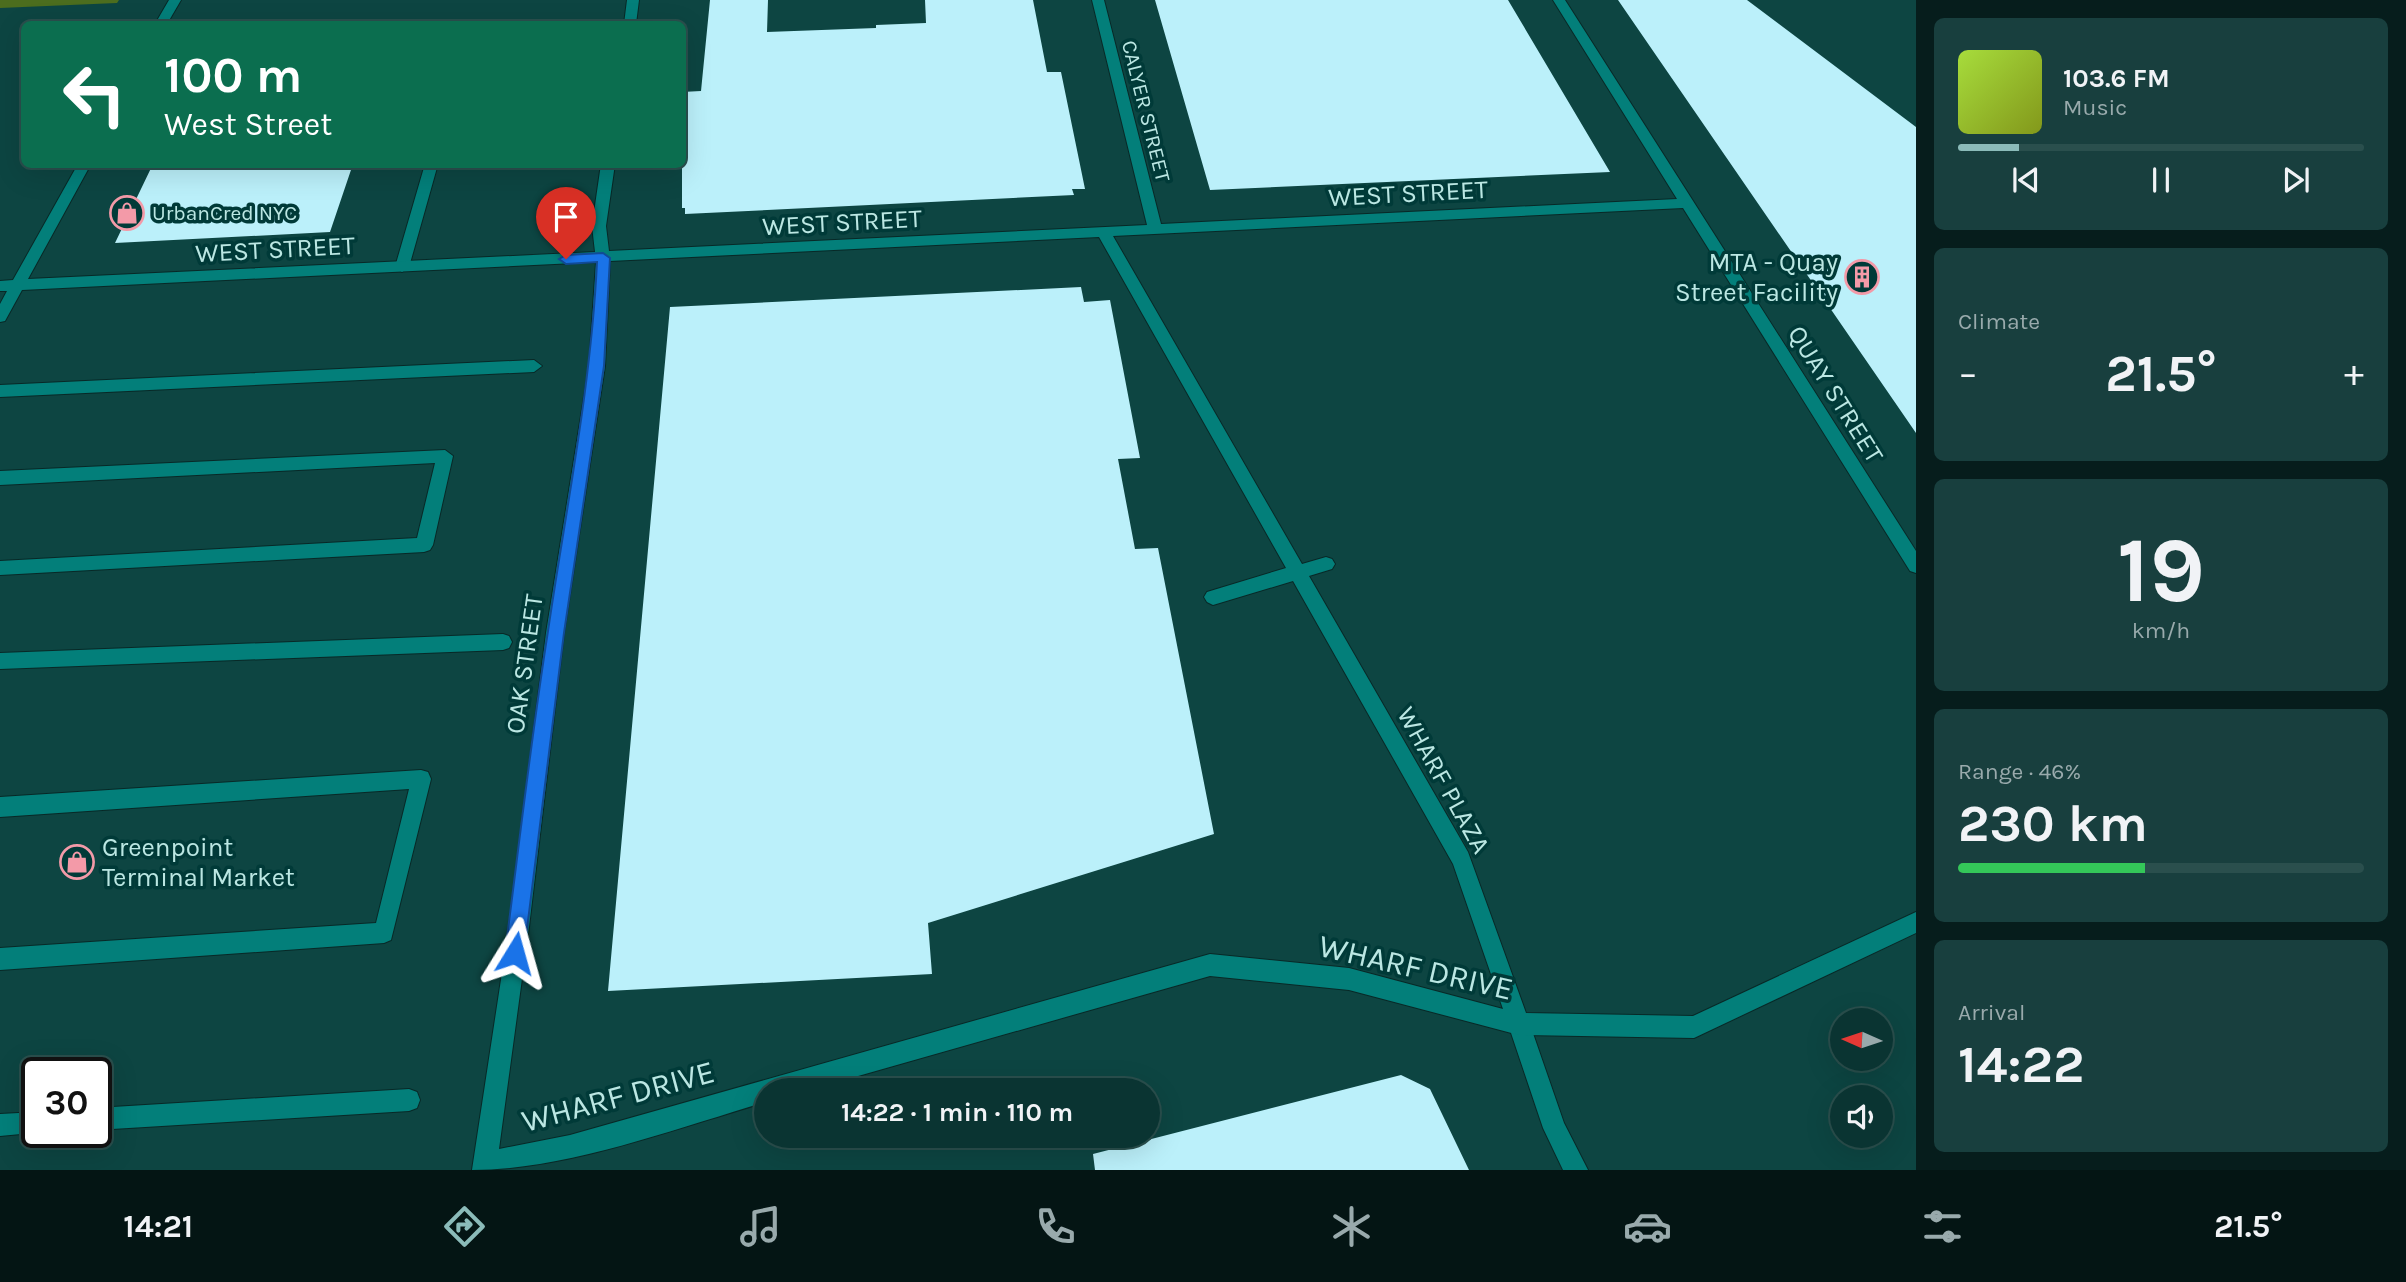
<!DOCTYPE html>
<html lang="en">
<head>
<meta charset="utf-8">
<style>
	:root { --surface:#0a3432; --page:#183f3e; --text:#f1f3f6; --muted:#99aaac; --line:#2a4f4d; --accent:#8bbbb9 }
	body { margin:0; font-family:Karla,sans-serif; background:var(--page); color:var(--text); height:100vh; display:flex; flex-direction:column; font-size:26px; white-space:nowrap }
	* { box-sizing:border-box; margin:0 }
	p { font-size:23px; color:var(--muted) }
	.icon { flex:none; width:38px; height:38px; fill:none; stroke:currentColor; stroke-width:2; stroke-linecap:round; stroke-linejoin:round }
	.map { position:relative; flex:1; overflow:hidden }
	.panel { display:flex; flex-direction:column; gap:18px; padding:18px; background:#061d1c; width:490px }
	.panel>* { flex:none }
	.guide { position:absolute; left:21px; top:21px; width:665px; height:147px; border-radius:10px; box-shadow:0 7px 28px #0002,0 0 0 2px var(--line); background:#0b6e4f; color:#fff; overflow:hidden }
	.needle { width:46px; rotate:273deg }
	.tools { position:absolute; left:1830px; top:1008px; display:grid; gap:14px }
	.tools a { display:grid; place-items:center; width:63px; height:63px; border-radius:50%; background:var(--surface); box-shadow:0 7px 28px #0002,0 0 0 2px var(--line); font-size:35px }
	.speed { position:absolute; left:21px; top:1057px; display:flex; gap:14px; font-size:35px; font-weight:700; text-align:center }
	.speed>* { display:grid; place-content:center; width:91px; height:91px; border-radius:50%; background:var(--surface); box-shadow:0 7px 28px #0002,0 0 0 2px var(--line); line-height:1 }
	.speed .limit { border:4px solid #111; border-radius:10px; background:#fff; color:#111 }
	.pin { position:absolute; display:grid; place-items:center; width:60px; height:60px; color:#fff; margin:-72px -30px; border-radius:50% 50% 50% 0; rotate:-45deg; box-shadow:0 0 7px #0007 }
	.pin .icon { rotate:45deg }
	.me { position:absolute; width:77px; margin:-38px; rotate:8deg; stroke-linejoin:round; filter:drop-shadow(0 0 5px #0008) }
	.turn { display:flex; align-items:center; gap:24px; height:147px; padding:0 28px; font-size:32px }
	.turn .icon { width:91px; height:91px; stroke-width:2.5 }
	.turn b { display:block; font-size:49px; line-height:60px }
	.big { font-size:52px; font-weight:700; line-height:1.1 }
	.panel .card { flex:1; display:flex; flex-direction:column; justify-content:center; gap:10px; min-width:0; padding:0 24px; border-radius:10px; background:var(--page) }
	.panel .dial { align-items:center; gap:0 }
	.dial b { font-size:91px; line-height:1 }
	.song { display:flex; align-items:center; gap:21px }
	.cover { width:84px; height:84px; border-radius:10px; background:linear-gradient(135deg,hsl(80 70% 55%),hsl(70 70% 35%)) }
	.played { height:7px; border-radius:4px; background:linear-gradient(90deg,var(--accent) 15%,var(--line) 15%) }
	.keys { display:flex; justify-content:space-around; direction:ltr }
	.heat { display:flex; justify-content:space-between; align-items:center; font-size:38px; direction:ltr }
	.charge { height:10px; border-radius:5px; background:linear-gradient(90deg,#34c759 46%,var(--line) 0) }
	.trip { position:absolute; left:754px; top:1078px; width:406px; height:70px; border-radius:35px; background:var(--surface); box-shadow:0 7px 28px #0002,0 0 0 2px var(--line); font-weight:700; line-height:70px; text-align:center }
	.tabs { display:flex; height:112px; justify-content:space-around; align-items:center; background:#041514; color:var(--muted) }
	.tabs .icon { width:49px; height:49px }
	.tabs .on { color:var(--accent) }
	.tabs b { font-size:32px; color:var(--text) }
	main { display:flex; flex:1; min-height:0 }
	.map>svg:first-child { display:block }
	.green { fill:#4c6d1e }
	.building { fill:#bbf0fa }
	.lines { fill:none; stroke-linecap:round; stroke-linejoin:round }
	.lane-casing { stroke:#082927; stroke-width:2 }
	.street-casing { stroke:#082927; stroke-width:2 }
	.lane { fill:#037f7a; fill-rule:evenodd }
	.street { fill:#037f7a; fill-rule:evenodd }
	.route { fill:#1a73e8; stroke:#114b97; stroke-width:2 }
	.labels { text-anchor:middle; stroke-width:7; stroke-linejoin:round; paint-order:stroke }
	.far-street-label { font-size:21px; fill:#bbe7e3; stroke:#003a38 }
	.far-poi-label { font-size:21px; fill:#bbe7e3; stroke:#003a38; text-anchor:start }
	.street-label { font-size:26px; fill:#bbe7e3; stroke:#003a38 }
	.poi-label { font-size:26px; fill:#bbe7e3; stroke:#003a38; text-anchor:end }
	.near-street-label { font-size:32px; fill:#bbe7e3; stroke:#003a38 }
</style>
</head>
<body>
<main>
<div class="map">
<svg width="1916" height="1170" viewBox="0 0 1916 1170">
	<rect width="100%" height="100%" fill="#0d4542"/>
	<!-- green -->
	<path class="green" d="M0,0H119L117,3L0,8Z"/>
	<!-- building -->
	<path class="building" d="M710,0H768L767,32L876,28V25L926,23L925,0H1033L1047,72H1061L1085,189H1072L1074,195L685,214V208H682V92L701,91Z
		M1155,0H1508L1610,172L1210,190Z
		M1618,0H1747L1916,127V433Z
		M153,164H353L330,232L115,243Z
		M1081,287L1084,302L1110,300L1140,458L1118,459L1135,549L1158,548L1214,834L928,923L932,974L608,991L670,307Z
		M1401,1075L1430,1089L1469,1170H1095L1093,1154Z"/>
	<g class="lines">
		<!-- lane casing -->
		<g class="lane-casing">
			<path id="lane" d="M425,164H438L409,267L402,272L395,267Z
				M534,360L542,366L534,372L0,397V385Z
				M445,450L453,456L433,545L430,550L424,552L0,575V561L417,538L435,463L0,485V471Z
				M503,634L509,636L512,642L509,648L503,650L0,669V653Z
				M421,770L428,772L431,779L391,940L384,943L0,970V948L376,923L409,789L0,817V797Z
				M1519,1013L1527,1016L1564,1123L1588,1170H1563L1543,1128L1508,1024L1511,1016Z
				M409,1089L417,1092L420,1100L417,1108L409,1111L96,1130V1108Z
				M37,1112V1132H42L0,1136V1114Z"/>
		</g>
		<!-- street casing -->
		<g class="street-casing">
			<path id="street" d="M169,0H181L167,24H155Z
				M627,0H639L636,24H624Z
				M1092,0H1104L1161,224L1677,199L1553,0H1565L1916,551V573L1910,571L1683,208L1113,236L1302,564L1326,557L1332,559L1335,564L1332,569L1309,576L1468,852L1526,1013L1693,1016L1916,912V933L1694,1038L1519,1035L1349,990L1210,976L809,1090H766V1102C674,1129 567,1170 472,1170L509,927L546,633L589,366L596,262L22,290L5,321L0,322V304L7,291H0V281L13,280L78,164H91L28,279L595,252L592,226L601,164H615L606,226L609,251L1147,225ZM1099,237L1286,568L1207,592L1204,597L1207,602L1213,605L1293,581L1453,864L1503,1009L1349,968L1210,954L570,1135L499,1149L529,927L564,633L605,366L610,261Z"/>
		</g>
		<!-- lane -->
		<use href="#lane" class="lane"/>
		<!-- street -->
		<use href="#street" class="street"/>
	</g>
	<!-- route -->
	<path class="route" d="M603,253L610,258L604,366L564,633L524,953L522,960L515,963L508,960L505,953C519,846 531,738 548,631C566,508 591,387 597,262L566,264L559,259L566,255Z"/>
	<!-- icons -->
	<defs>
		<g id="shop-ring" transform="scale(1.75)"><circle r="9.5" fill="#003a38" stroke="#f39aa8" stroke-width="1.5"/><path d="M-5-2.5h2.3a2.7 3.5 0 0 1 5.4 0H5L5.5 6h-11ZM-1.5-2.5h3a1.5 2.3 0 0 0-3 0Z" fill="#f39aa8"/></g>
		<g id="building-ring" transform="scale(1.75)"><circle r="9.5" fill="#003a38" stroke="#f39aa8" stroke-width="1.5"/><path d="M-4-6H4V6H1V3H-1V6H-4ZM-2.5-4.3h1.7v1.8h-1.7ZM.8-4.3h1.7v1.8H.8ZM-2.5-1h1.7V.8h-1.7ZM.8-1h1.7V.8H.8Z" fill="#f39aa8"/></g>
	</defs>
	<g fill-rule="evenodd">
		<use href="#shop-ring" x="127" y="213"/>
		<use href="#building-ring" x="1862" y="277"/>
		<use href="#shop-ring" x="77" y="862"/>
	</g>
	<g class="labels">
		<!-- far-street labels -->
		<g class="far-street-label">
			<text transform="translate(1146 111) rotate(76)" y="7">CALYER STREET</text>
		</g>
		<!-- far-poi labels -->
		<g class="far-poi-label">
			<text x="152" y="220">UrbanCred NYC</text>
		</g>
		<!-- street labels -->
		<g class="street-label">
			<text transform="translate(1408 193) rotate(-3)" y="9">WEST STREET</text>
			<text transform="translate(842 222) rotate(-3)" y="9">WEST STREET</text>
			<text transform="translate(275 249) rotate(-3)" y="9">WEST STREET</text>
			<text transform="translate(1836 394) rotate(58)" y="9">QUAY STREET</text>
			<text transform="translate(524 664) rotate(-82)" y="9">OAK STREET</text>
			<text transform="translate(1444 780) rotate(61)" y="9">WHARF PLAZA</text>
		</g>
		<!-- poi labels -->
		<g class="poi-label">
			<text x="1838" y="271">MTA - Quay<tspan x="1838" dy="30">Street Facility</tspan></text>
			<text x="102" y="856" text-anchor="start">Greenpoint<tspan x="102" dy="30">Terminal Market</tspan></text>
		</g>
		<!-- near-street labels -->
		<g class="near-street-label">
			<text transform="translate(1416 967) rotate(13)" y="11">WHARF DRIVE</text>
			<text transform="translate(618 1096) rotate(-15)" y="11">WHARF DRIVE</text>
		</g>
	</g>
</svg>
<div class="tools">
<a><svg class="needle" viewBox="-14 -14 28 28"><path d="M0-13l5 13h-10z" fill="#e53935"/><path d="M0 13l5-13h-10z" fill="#99aaac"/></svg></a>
<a><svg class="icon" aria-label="sound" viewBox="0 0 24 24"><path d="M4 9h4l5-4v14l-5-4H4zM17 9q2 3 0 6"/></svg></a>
</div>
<div class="speed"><div class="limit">30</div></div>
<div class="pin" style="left:566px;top:259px;background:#d93025"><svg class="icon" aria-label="arrive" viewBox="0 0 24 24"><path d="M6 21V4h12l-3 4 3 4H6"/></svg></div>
<svg class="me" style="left:515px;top:953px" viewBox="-20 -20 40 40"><path d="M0-17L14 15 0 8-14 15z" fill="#1a73e8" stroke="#fff" stroke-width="4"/></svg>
<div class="trip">14:22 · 1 min · 110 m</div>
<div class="guide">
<div class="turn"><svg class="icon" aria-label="left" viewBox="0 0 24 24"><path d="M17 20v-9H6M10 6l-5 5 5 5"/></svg><div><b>100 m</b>West Street</div></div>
</div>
</div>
<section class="panel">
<div class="card">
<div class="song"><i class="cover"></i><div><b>103.6 FM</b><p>Music</p></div></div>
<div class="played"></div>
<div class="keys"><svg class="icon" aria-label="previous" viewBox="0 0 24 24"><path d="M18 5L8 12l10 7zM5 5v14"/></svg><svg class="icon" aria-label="pause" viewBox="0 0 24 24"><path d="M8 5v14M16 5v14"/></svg><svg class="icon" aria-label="next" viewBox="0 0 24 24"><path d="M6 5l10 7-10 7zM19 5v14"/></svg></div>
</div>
<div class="card"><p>Climate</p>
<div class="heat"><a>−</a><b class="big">21.5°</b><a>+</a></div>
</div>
<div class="card dial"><b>19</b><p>km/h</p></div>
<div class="card"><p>Range · 46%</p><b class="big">230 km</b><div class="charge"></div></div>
<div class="card"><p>Arrival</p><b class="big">14:22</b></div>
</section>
</main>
<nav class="tabs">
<b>14:21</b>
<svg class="icon on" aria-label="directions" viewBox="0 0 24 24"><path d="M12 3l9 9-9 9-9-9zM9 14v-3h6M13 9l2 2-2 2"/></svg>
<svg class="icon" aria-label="music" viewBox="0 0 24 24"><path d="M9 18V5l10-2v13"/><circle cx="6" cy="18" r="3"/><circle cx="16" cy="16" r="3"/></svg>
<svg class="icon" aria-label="phone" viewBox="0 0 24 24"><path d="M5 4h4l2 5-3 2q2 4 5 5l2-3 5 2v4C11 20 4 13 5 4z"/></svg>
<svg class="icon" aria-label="climate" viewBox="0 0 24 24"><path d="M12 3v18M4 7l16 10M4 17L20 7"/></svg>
<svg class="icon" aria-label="car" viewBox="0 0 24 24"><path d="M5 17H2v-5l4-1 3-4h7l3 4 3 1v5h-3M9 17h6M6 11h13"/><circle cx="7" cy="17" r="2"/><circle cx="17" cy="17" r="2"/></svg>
<svg class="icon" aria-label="filters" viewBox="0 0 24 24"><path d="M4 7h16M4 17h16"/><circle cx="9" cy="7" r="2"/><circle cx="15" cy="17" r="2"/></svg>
<b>21.5°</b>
</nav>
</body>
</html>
